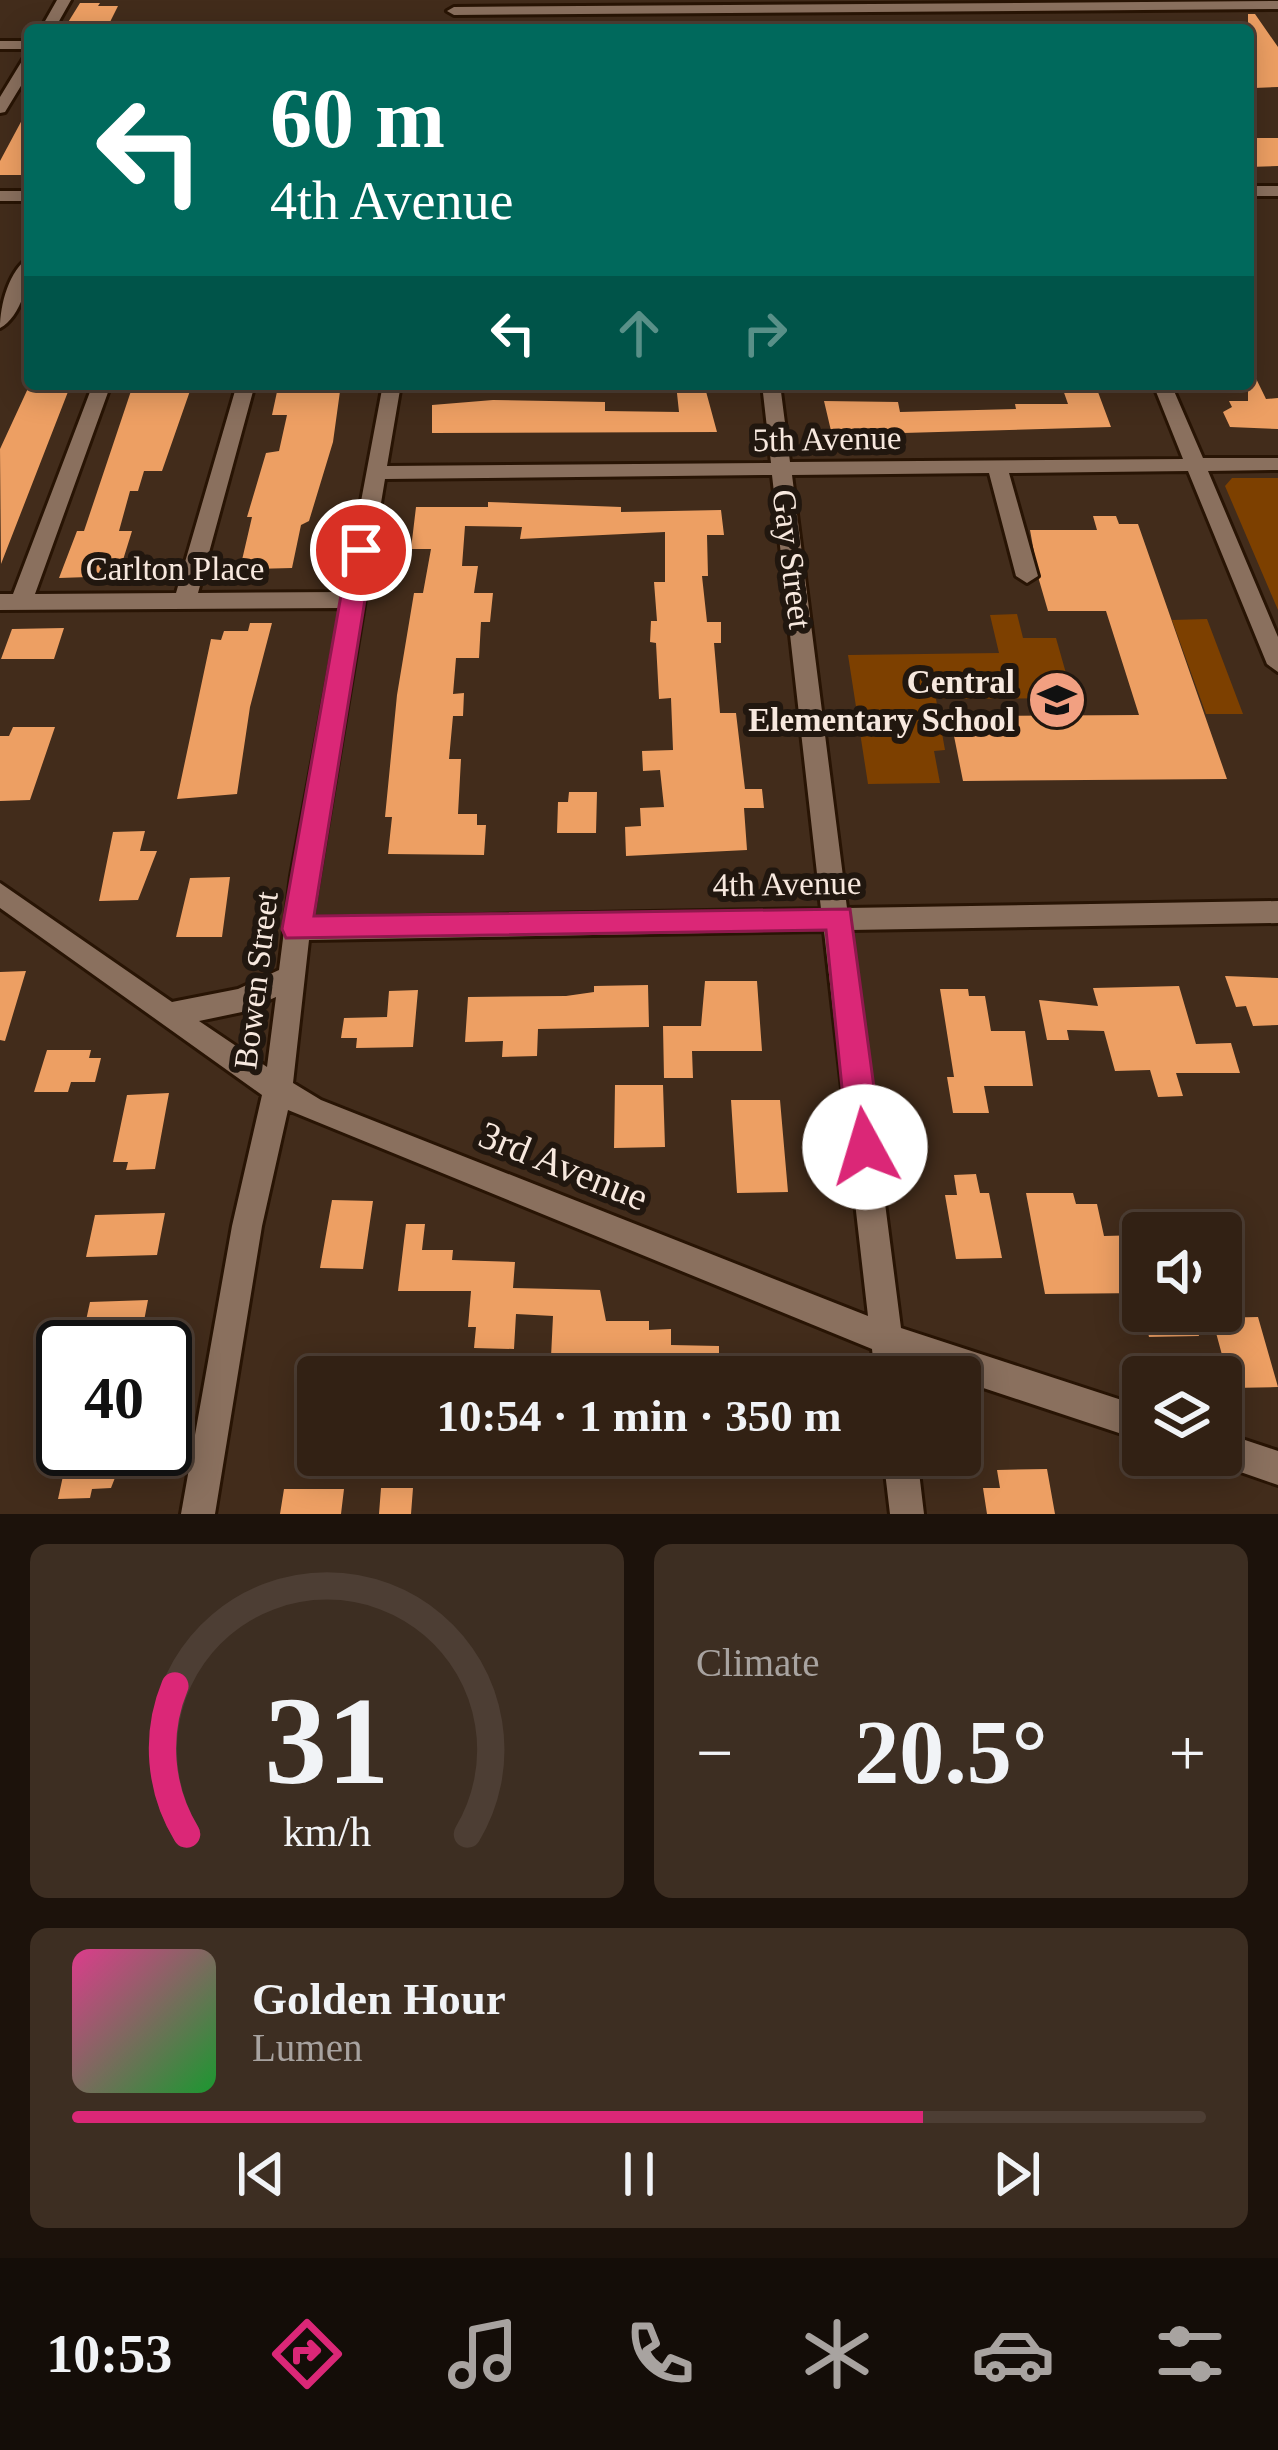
<!DOCTYPE html>
<html lang="en">
<head>
<meta charset="utf-8">
<style>
	:root { --surface:#322114; --page:#3d2e22; --text:#f1f3f6; --muted:#a8a3a0; --line:#4d3e34; --accent:#db2777 }
	body { margin:0; font-family:"Times New Roman",serif; background:var(--page); color:var(--text); height:100vh; display:flex; flex-direction:column; font-size:45px; white-space:nowrap }
	* { box-sizing:border-box; margin:0 }
	p { font-size:39px; color:var(--muted) }
	.icon { flex:none; width:66px; height:66px; fill:none; stroke:currentColor; stroke-width:2; stroke-linecap:round; stroke-linejoin:round }
	.map { position:relative; height:1514px; overflow:hidden }
	.drawer { display:flex; flex-direction:column; gap:30px; padding:30px; background:#1c120b; flex:1 }
	.drawer>* { flex:none }
	.top-card { position:absolute; left:24px; top:24px; width:1230px; height:366px; border-radius:12px; box-shadow:0 6px 30px #0003,0 0 0 3px var(--line); background:#00695c; color:#fff; overflow:hidden }
	.tools { position:absolute; left:1122px; top:1212px; display:grid; gap:24px }
	.tools a { display:grid; place-items:center; width:120px; height:120px; border-radius:12px; background:var(--surface); box-shadow:0 6px 30px #0003,0 0 0 3px var(--line); font-size:60px }
	.speed { position:absolute; left:36px; top:1320px; display:flex; gap:24px; font-size:60px; font-weight:700; text-align:center }
	.speed>* { display:grid; place-content:center; width:156px; height:156px; border-radius:50%; background:var(--surface); box-shadow:0 6px 30px #0003,0 0 0 3px var(--line); line-height:1 }
	.speed .limit { border:6px solid #111; border-radius:18px; background:#fff; color:#111 }
	.pin { position:absolute; display:grid; place-items:center; width:102px; height:102px; color:#fff; margin:-51px; border:6px solid #fff; border-radius:50%; box-shadow:0 3px 12px #0007 }
	.me { position:absolute; width:132px; margin:-66px; rotate:354deg; stroke-linejoin:round; filter:drop-shadow(0 0 9px #0008) }
	.turn { display:flex; align-items:center; gap:42px; height:252px; padding:0 48px; font-size:54px }
	.turn .icon { width:156px; height:156px; stroke-width:2.5 }
	.turn b { display:block; font-size:84px; line-height:102px }
	.lanes { display:flex; align-items:center; height:114px; padding:0 48px; background:#0003; justify-content:center; gap:60px; direction:ltr }
	.lanes .off { opacity:.35 }
	.big { font-size:90px; font-weight:700; line-height:1.1 }
	.drawer .card { flex:1; display:flex; flex-direction:column; justify-content:center; gap:18px; min-width:0; padding:0 42px; border-radius:18px; background:var(--page) }
	.drawer .dial { align-items:center; gap:0 }
	.dial svg { height:312px; overflow:visible; fill:none; stroke:var(--line); stroke-width:7; stroke-linecap:round; text-anchor:middle }
	.dial text { fill:var(--text); stroke:none }
	.song { display:flex; align-items:center; gap:36px }
	.cover { width:144px; height:144px; border-radius:18px; background:linear-gradient(135deg,hsl(330 70% 55%),hsl(130 70% 35%)) }
	.played { height:12px; border-radius:6px; background:linear-gradient(90deg,var(--accent) 75%,var(--line) 75%) }
	.keys { display:flex; justify-content:space-around; direction:ltr }
	.heat { display:flex; justify-content:space-between; align-items:center; font-size:66px; direction:ltr }
	.drawer .tiles { flex:1; display:grid; gap:30px; grid-template-columns:1fr 1fr }
	.card:last-child { grid-column:span 2 }
	.trip { position:absolute; left:297px; top:1356px; width:684px; height:120px; border-radius:12px; background:var(--surface); box-shadow:0 6px 30px #0003,0 0 0 3px var(--line); font-weight:700; line-height:120px; text-align:center }
	.dock { display:flex; height:192px; justify-content:space-around; align-items:center; background:#140d08; color:var(--muted) }
	.dock .icon { width:84px; height:84px }
	.dock .active { color:var(--accent) }
	.dock b { font-size:54px; color:var(--text) }
	.map>svg:first-child { display:block }
	.green { fill:#7d4000 }
	.building { fill:#ed9f63 }
	.lines { fill:none; stroke-linecap:round; stroke-linejoin:round }
	.minor-casing { stroke:#281404; stroke-width:6 }
	.minor { fill:#8a705e; fill-rule:evenodd }
	.route { fill:#db2777; stroke:#8e194d; stroke-width:3 }
	.labels { text-anchor:middle; stroke-width:12; stroke-linejoin:round; paint-order:stroke }
	.street-label { font-size:33px; fill:#f7e8de; stroke:#21170f }
	.poi-label { font-size:33px; font-weight:bold; fill:#f7e8de; stroke:#21170f; text-anchor:end }
	.near-street-label { font-size:39px; fill:#f7e8de; stroke:#21170f }
</style>
</head>
<body>
<div class="map">
<svg width="1278" height="1514" viewBox="0 0 1278 1514">
	<rect width="100%" height="100%" fill="#422c1b"/>
	<!-- green -->
	<path class="green" d="M1232,478H1278V610L1225,486Z
		M1017,614L1023,638H1056L1073,698L936,699L945,750L934,751L940,783L868,784L848,655L999,653L990,615Z
		M1207,619L1243,714H1206L1172,620Z"/>
	<!-- building -->
	<path class="building" d="M80,3H100L98,6H118L109,24H67Z
		M1248,14H1255L1278,47V87L1254,88L1248,78Z
		M30,105V175H0V161Z
		M1248,138H1278V166L1248,167Z
		M1248,362L1266,399L1278,398V429L1230,427L1223,412L1232,407L1229,401H1248Z
		M30,384H71L1,564L0,449Z
		M341,384L333,442L309,521L301,525L292,568L252,569L254,560H242L252,517H247L266,453L279,451L287,415H272L278,387Z
		M676,384H704L717,432L432,433V405L493,400L605,402V411L679,412Z
		M1061,384H1095L1111,427L832,435L824,401L898,402L900,412L1016,409L1015,404H1068Z
		M132,388H191L162,471H144L138,491H130L119,531H132L118,576L59,578L77,531H84Z
		M488,502L621,507V512L721,510L724,535H707L708,576H702L707,622H721V643H714L720,713H736L745,789H762L764,808H744L747,850L626,856L625,827L641,826L640,808L664,807L660,770L643,771L642,751L673,750L671,698L659,699L656,643L650,642L651,621H657L654,582H665V532L520,539L522,527L465,526L462,566H478L474,593H493L490,622H481L479,658H456L453,694L464,693L463,716H453L449,759H461L458,814H477V825H486L484,855L388,854L392,817H385L397,695L414,593H423L431,549H411L416,507H488Z
		M1093,516H1116L1119,524H1138L1227,779L963,781L950,716L1139,715L1106,611H1048L1039,580L1030,530H1097Z
		M250,623H272L250,707L237,794L177,799L211,639L221,640L224,631H248Z
		M64,628L54,659H1L12,629Z
		M13,727H55L30,800L0,801V736H9Z
		M569,792H597L596,833H557L558,802H568Z
		M145,831L140,851H157L138,900L99,901L113,832Z
		M230,877L222,937H176L190,878Z
		M26,971L5,1041L0,1040V972Z
		M1225,976L1278,978V1025L1253,1026L1246,1006L1236,1007Z
		M705,981H757L762,1051H692L693,1078H664L663,1026H701Z
		M648,985L649,1027L538,1029L537,1056L502,1057L503,1041L465,1042L468,997L566,996L594,992V986Z
		M1179,986L1196,1044L1231,1043L1240,1073H1176L1183,1096L1158,1097L1150,1070L1115,1071L1104,1031L1067,1030L1069,1040H1047L1039,1000L1098,1006L1093,988Z
		M940,989H968L969,996H985L991,1031H1025L1033,1086H984L989,1113H953L947,1077H954Z
		M418,990L413,1047L356,1048L357,1038H341L344,1018L387,1017L389,991Z
		M47,1050H91L89,1058H101L95,1082H71L68,1092H34Z
		M615,1085H663L665,1147L614,1148Z
		M169,1093L155,1169L126,1170L128,1162H113L127,1095Z
		M731,1100H780L788,1192L737,1193Z
		M976,1174L980,1193H989L1002,1258L956,1259L945,1195H957L954,1175Z
		M1026,1193H1073L1076,1204H1097L1104,1236L1143,1235V1293L1045,1294Z
		M332,1200L373,1201L363,1269L320,1268Z
		M165,1213L157,1255L86,1257L95,1215Z
		M406,1224H425L422,1250H453L452,1260L515,1262L513,1288L600,1290L606,1321H649V1330L671,1329V1345L719,1346V1357H737L738,1377H622V1356L551,1357L553,1316L516,1314L514,1349L474,1348L476,1327H468L471,1291H398Z
		M148,1300L139,1347H99L101,1338L82,1339L90,1302Z
		M1143,1311H1193L1199,1336L1149,1337Z
		M1258,1317L1278,1387L1231,1388L1212,1318Z
		M302,1363H318V1413H294Z
		M125,1452L111,1488L92,1489L90,1498L58,1499L68,1453Z
		M1047,1469L1055,1514H987L983,1488H1000L997,1470Z
		M381,1488H413L411,1514H379Z
		M284,1489H344L341,1514H280Z"/>
	<g class="lines">
		<!-- minor casing -->
		<g class="minor-casing">
			<path id="minor" d="M57,0H71L54,30H40Z
				M1278,1V9L454,15L447,11L454,7Z
				M0,41H30V49H0Z
				M30,55V71L5,112L0,113V97L25,56Z
				M1248,186H1278V196H1248Z
				M0,191H30V201H0Z
				M30,257C30,280 21,317 0,328C0,305 9,269 30,257Z
				M93,384H111L35,594L176,593L237,384H255L198,593L344,592L383,384H401L387,466L771,463L762,384H780L790,462L1183,459L1153,384H1171L1203,458H1278V470L1208,471L1278,637V672L1267,664L1188,471L1009,473L1038,576L1027,583L1016,576L989,473L792,475L847,908L1278,901V923L850,930L901,1328L1143,1407V1441L905,1362L907,1377H875L872,1349L288,1110L262,1226L215,1514H181L232,1226L262,1095L0,908V883L172,1002L238,989L279,970L291,876L341,608L0,610V594H13ZM772,475L821,909L312,918L385,479ZM824,931L868,1316L321,1100L293,1083L309,940ZM276,997L267,1067L199,1021L242,1012Z
				M1221,1432L1278,1451V1485L1209,1461L1207,1455H1221Z
				M883,1455H917L924,1514H890Z"/>
		</g>
		<!-- minor -->
		<use href="#minor" class="minor"/>
	</g>
	<!-- route -->
	<path class="route" d="M361,542L373,550L314,916L850,909L882,1147L877,1158L865,1163L853,1158L848,1147L826,930L286,938L282,929L349,550Z"/>
	<!-- icons -->
	<defs>
		<g id="school-disc" transform="scale(3)"><circle r="9.5" fill="#f2a081" stroke="#21170f"/><path d="M0-5L7-2L0 1L-7-2ZM-4 1L0 2.5L4 1V4Q0 6-4 4Z" fill="#111"/></g>
	</defs>
	<g fill-rule="evenodd">
		<use href="#school-disc" x="1057" y="700"/>
	</g>
	<g class="labels">
		<!-- street labels -->
		<g class="street-label">
			<text transform="translate(827 438) rotate(-1)" y="12">5th Avenue</text>
			<text transform="translate(793 559) rotate(83)" y="12">Gay Street</text>
			<text x="175" y="580">Carlton Place</text>
			<text transform="translate(787 883) rotate(-1)" y="12">4th Avenue</text>
			<text transform="translate(255 980) rotate(-83)" y="12">Bowen Street</text>
		</g>
		<!-- poi labels -->
		<g class="poi-label">
			<text x="1015" y="693">Central<tspan x="1015" dy="38">Elementary School</tspan></text>
		</g>
		<!-- near-street labels -->
		<g class="near-street-label">
			<text transform="translate(564 1165) rotate(22)" y="14">3rd Avenue</text>
		</g>
	</g>
</svg>
<div class="tools">
<a><svg class="icon" aria-label="sound" viewBox="0 0 24 24"><path d="M4 9h4l5-4v14l-5-4H4zM17 9q2 3 0 6"/></svg></a>
<a><svg class="icon" aria-label="layers" viewBox="0 0 24 24"><path d="M12 4l9 5-9 5-9-5zM3 14l9 5 9-5"/></svg></a>
</div>
<div class="speed"><div class="limit">40</div></div>
<div class="pin" style="left:361px;top:550px;background:#d93025"><svg class="icon" aria-label="arrive" viewBox="0 0 24 24"><path d="M6 21V4h12l-3 4 3 4H6"/></svg></div>
<svg class="me" style="left:865px;top:1147px" viewBox="-20 -20 40 40"><circle r="19" fill="#fff"/><path d="M0-13L10 11 0 6-10 11z" fill="#db2777"/></svg>
<div class="trip">10:54 · 1 min · 350 m</div>
<div class="top-card">
<div class="turn"><svg class="icon" aria-label="left" viewBox="0 0 24 24"><path d="M17 20v-9H6M10 6l-5 5 5 5"/></svg><div><b>60 m</b>4th Avenue</div></div>
<div class="lanes"><svg class="icon" aria-label="left" viewBox="0 0 24 24"><path d="M17 20v-9H6M10 6l-5 5 5 5"/></svg><svg class="icon off" aria-label="ahead" viewBox="0 0 24 24"><path d="M12 20V5M6 11l6-6 6 6"/></svg><svg class="icon off" aria-label="right" viewBox="0 0 24 24"><path d="M7 20v-9h11M14 6l5 5-5 5"/></svg></div>
</div>
</div>
<section class="drawer">
<div class="tiles">
<div class="card dial"><svg viewBox="0 0 100 80">
<path d="M14 69A42 42 0 1 1 86 69"/>
<path d="M14 69A42 42 0 0 1 11 31" stroke="#db2777"/>
<text x="50" y="56" font-size="32" font-weight="700">31</text>
<text x="50" y="72" font-size="11">km/h</text>
</svg></div>
<div class="card"><p>Climate</p>
<div class="heat"><a>−</a><b class="big">20.5°</b><a>+</a></div>
</div>
<div class="card">
<div class="song"><i class="cover"></i><div><b>Golden Hour</b><p>Lumen</p></div></div>
<div class="played"></div>
<div class="keys"><svg class="icon" aria-label="previous" viewBox="0 0 24 24"><path d="M18 5L8 12l10 7zM5 5v14"/></svg><svg class="icon" aria-label="pause" viewBox="0 0 24 24"><path d="M8 5v14M16 5v14"/></svg><svg class="icon" aria-label="next" viewBox="0 0 24 24"><path d="M6 5l10 7-10 7zM19 5v14"/></svg></div>
</div>
</div>
</section>
<nav class="dock">
<b>10:53</b>
<svg class="icon active" aria-label="directions" viewBox="0 0 24 24"><path d="M12 3l9 9-9 9-9-9zM9 14v-3h6M13 9l2 2-2 2"/></svg>
<svg class="icon" aria-label="music" viewBox="0 0 24 24"><path d="M9 18V5l10-2v13"/><circle cx="6" cy="18" r="3"/><circle cx="16" cy="16" r="3"/></svg>
<svg class="icon" aria-label="phone" viewBox="0 0 24 24"><path d="M5 4h4l2 5-3 2q2 4 5 5l2-3 5 2v4C11 20 4 13 5 4z"/></svg>
<svg class="icon" aria-label="climate" viewBox="0 0 24 24"><path d="M12 3v18M4 7l16 10M4 17L20 7"/></svg>
<svg class="icon" aria-label="car" viewBox="0 0 24 24"><path d="M5 17H2v-5l4-1 3-4h7l3 4 3 1v5h-3M9 17h6M6 11h13"/><circle cx="7" cy="17" r="2"/><circle cx="17" cy="17" r="2"/></svg>
<svg class="icon" aria-label="filters" viewBox="0 0 24 24"><path d="M4 7h16M4 17h16"/><circle cx="9" cy="7" r="2"/><circle cx="15" cy="17" r="2"/></svg>
</nav>
</body>
</html>
